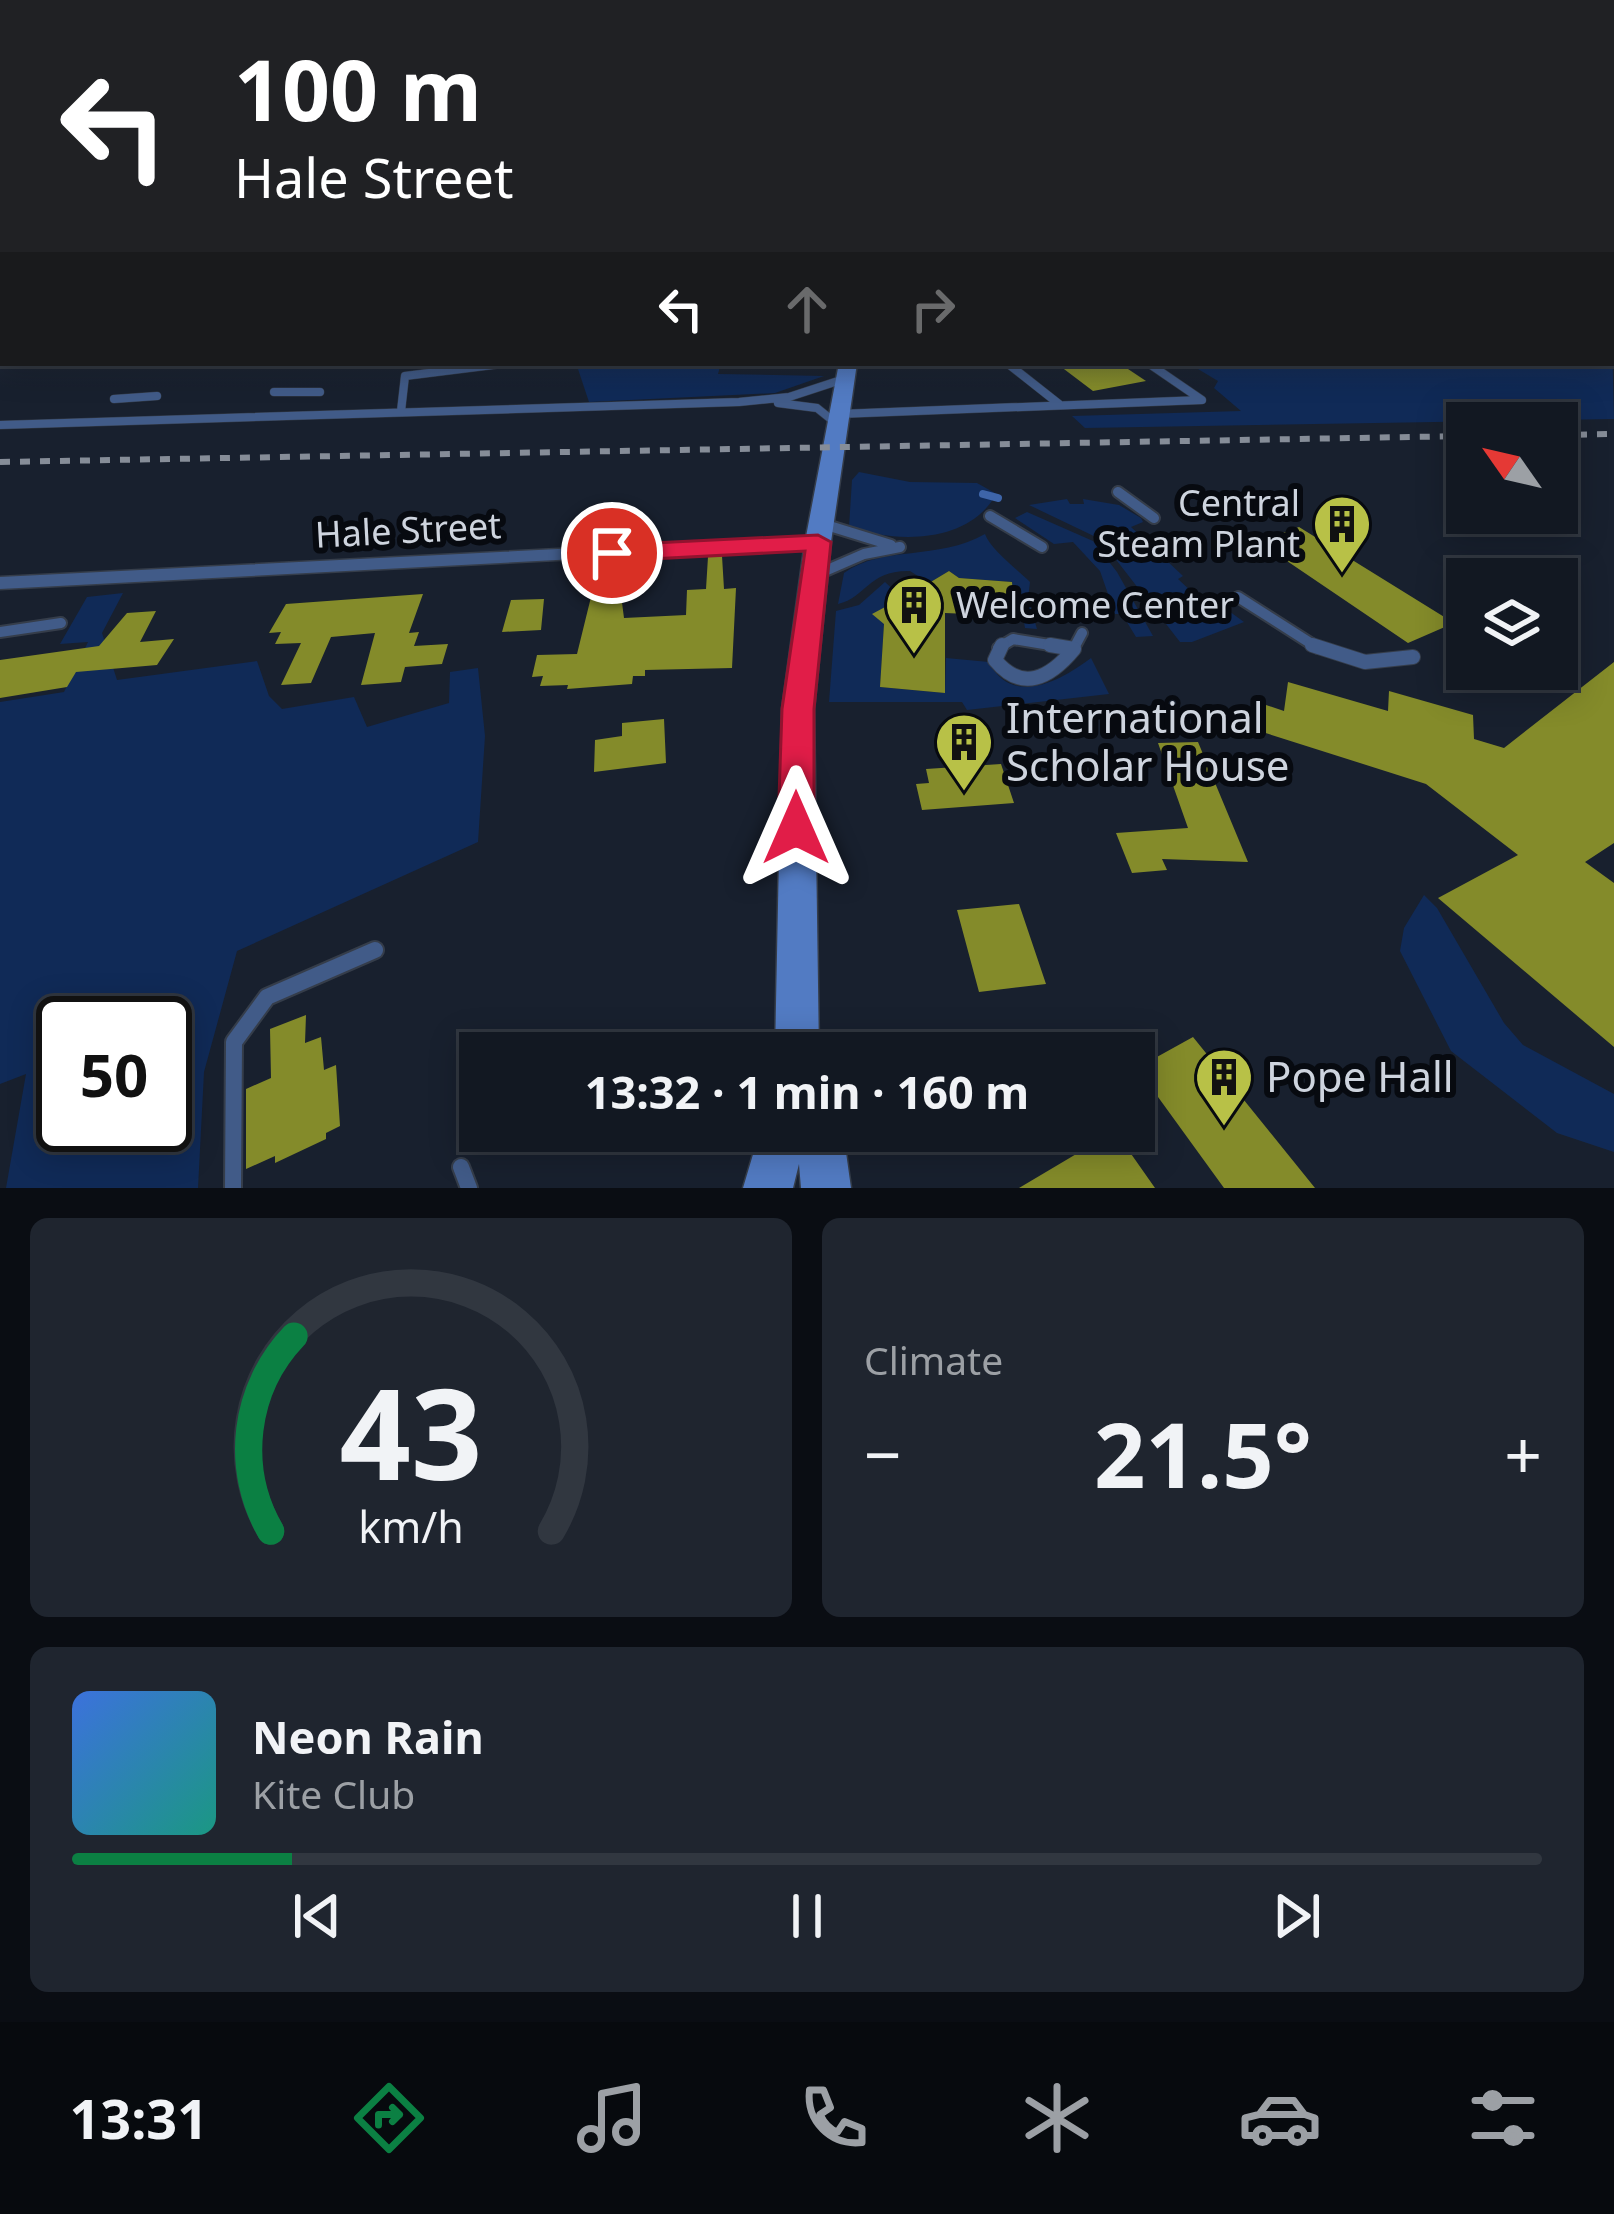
<!DOCTYPE html>
<html lang="en">
<head>
<meta charset="utf-8">
<style>
	:root { --surface:#121822; --page:#1f252f; --text:#f1f3f6; --muted:#9ca0a5; --line:#313740; --accent:#0b8043 }
	body { margin:0; font-family:"Noto Sans",sans-serif; background:var(--page); color:var(--text); height:100vh; display:flex; flex-direction:column; font-size:45px; white-space:nowrap }
	* { box-sizing:border-box; margin:0 }
	p { font-size:39px; color:var(--muted) }
	.icon { flex:none; width:66px; height:66px; fill:none; stroke:currentColor; stroke-width:2; stroke-linecap:round; stroke-linejoin:round }
	.map { position:relative; height:1188px; overflow:hidden }
	.drawer { display:flex; flex-direction:column; gap:30px; padding:30px; background:#0a0d13; flex:1 }
	.drawer>* { flex:none }
	.guide { position:absolute; left:0px; top:0px; width:1614px; height:366px; box-shadow:0 6px 30px #0003,0 0 0 3px var(--line); background:#202124; color:#fff; overflow:hidden }
	.needle { width:78px; rotate:304deg }
	.tools { position:absolute; left:1446px; top:402px; display:grid; gap:24px }
	.tools a { display:grid; place-items:center; width:132px; height:132px; border-radius:0px; background:var(--surface); box-shadow:0 6px 30px #0003,0 0 0 3px var(--line); font-size:60px }
	.speed { position:absolute; left:36px; top:996px; display:flex; gap:24px; font-size:60px; font-weight:700; text-align:center }
	.speed>* { display:grid; place-content:center; width:156px; height:156px; border-radius:50%; background:var(--surface); box-shadow:0 6px 30px #0003,0 0 0 3px var(--line); line-height:1 }
	.speed .limit { border:6px solid #111; border-radius:18px; background:#fff; color:#111 }
	.pin { position:absolute; display:grid; place-items:center; width:102px; height:102px; color:#fff; margin:-51px; border:6px solid #fff; border-radius:50%; box-shadow:0 3px 12px #0007 }
	.me { position:absolute; width:132px; margin:-66px; rotate:0deg; stroke-linejoin:round; filter:drop-shadow(0 0 9px #0008) }
	.turn { display:flex; align-items:center; gap:42px; height:252px; padding:0 36px; font-size:54px }
	.turn .icon { width:156px; height:156px; stroke-width:2.5 }
	.turn b { display:block; font-size:84px; line-height:102px }
	.lanes { display:flex; align-items:center; height:114px; padding:0 36px; background:#0003; justify-content:center; gap:60px; direction:ltr }
	.lanes .off { opacity:.35 }
	.big { font-size:90px; font-weight:700; line-height:1.1 }
	.drawer .card { flex:1; display:flex; flex-direction:column; justify-content:center; gap:18px; min-width:0; padding:0 42px; border-radius:18px; background:var(--page) }
	.drawer .dial { align-items:center; gap:0 }
	.dial svg { height:312px; overflow:visible; fill:none; stroke:var(--line); stroke-width:7; stroke-linecap:round; text-anchor:middle }
	.dial text { fill:var(--text); stroke:none }
	.song { display:flex; align-items:center; gap:36px }
	.cover { width:144px; height:144px; border-radius:18px; background:linear-gradient(135deg,hsl(220 70% 55%),hsl(170 70% 35%)) }
	.played { height:12px; border-radius:6px; background:linear-gradient(90deg,var(--accent) 15%,var(--line) 15%) }
	.keys { display:flex; justify-content:space-around; direction:ltr }
	.heat { display:flex; justify-content:space-between; align-items:center; font-size:66px; direction:ltr }
	.drawer .tiles { flex:1; display:grid; gap:30px; grid-template-columns:1fr 1fr }
	.card:last-child { grid-column:span 2 }
	.trip { position:absolute; left:459px; top:1032px; width:696px; height:120px; border-radius:0px; background:var(--surface); box-shadow:0 6px 30px #0003,0 0 0 3px var(--line); font-weight:700; line-height:120px; text-align:center }
	.tab-bar { display:flex; height:192px; justify-content:space-around; align-items:center; background:#070a0e; color:var(--muted) }
	.tab-bar .icon { width:84px; height:84px }
	.tab-bar .on { color:var(--accent) }
	.tab-bar b { font-size:54px; color:var(--text) }
	.map>svg:first-child { display:block }
	.green { fill:#102a57; fill-rule:evenodd }
	.lines { fill:none; stroke-linecap:round; stroke-linejoin:round }
	.stream { stroke:#3e65a9; stroke-width:8 }
	.building { fill:#848b2a }
	.service-far3-casing { stroke:#353d4a; stroke-width:9 }
	.service-far2-casing { stroke:#353d4a; stroke-width:14 }
	.service-far1-casing { stroke:#353d4a; stroke-width:16 }
	.service-casing { stroke:#353d4a; stroke-width:20 }
	.minor-casing { stroke:#353d4a; stroke-width:3 }
	.tertiary-casing { stroke:#353d4a; stroke-width:3 }
	.secondary-casing { stroke:#353d4a; stroke-width:3 }
	.service-far3 { stroke:#415b88; stroke-width:8 }
	.service-far2 { stroke:#415b88; stroke-width:10 }
	.service-far1 { stroke:#415b88; stroke-width:14 }
	.service { stroke:#415b88; stroke-width:16 }
	.minor { fill:#415b88; fill-rule:evenodd }
	.tertiary { fill:#415b88; fill-rule:evenodd }
	.secondary { fill:#527bc3; fill-rule:evenodd }
	.rail { stroke:#868d98; stroke-width:6; stroke-dasharray:10 10; stroke-linecap:butt }
	.route { fill:#e11d48; stroke:#92132f; stroke-width:3 }
	.labels { text-anchor:middle; stroke-width:12; stroke-linejoin:round; paint-order:stroke }
	.poi-label { font-size:36px; fill:#ced4de; stroke:#070a10; text-anchor:end }
	.street-label { font-size:36px; fill:#ced4de; stroke:#070a10 }
	.near-poi-label { font-size:42px; fill:#ced4de; stroke:#070a10; text-anchor:start }
</style>
</head>
<body>
<div class="map">
<svg width="1614" height="1188" viewBox="0 0 1614 1188">
	<rect width="100%" height="100%" fill="#18202e"/>
	<!-- green -->
	<path class="green" d="M1611,299L1614,419L1085,428L1072,416L1241,411L1214,388L1218,381L1188,363H1611Z
		M576,363H721L718,374L824,376L775,393L589,402Z
		M859,472L910,482L977,483L1002,497L995,496C967,544 896,543 849,527L852,480Z
		M1067,499L1070,504H1084L1083,499L1119,505L1141,518L1143,522L1131,527L1183,576L1178,579L1208,607L1222,606L1244,622L1192,642H1180L1100,539L1029,505Z
		M1027,512L1093,541L1117,572L1153,636L1136,637L1122,614H1115L1100,571L1073,542L1054,544L1015,518Z
		M985,534C990,549 1017,569 1030,582L1028,599L1037,629L1025,628L1020,599L1014,597L1012,582L959,578L949,571L929,583L910,571C868,570 867,597 838,604L844,573C882,545 938,561 985,534Z
		M885,582L902,598L884,624L880,687L945,693L946,658L989,662C1012,708 1062,680 1091,658L1109,694L967,710L962,702H829L836,611L859,605Z
		M123,593L102,633L117,680L257,661L269,696L282,709L354,697L367,727L449,703L450,672L478,668L485,736L478,842L237,951L204,1072L198,1188H6L26,1074L0,1084V702L64,692L88,642L60,644L87,597ZM63,1023H165V1125H63Z
		M1424,895L1437,908L1504,1023L1523,1045L1614,1094V1152L1557,1133L1451,1051L1400,951L1404,928Z"/>
	<g class="lines">
		<!-- stream -->
		<path class="stream" d="M983,494L998,498"/>
	</g>
	<!-- building -->
	<path class="building" d="M1056,363H1119L1146,381L1093,391Z
		M1299,527L1454,623L1408,643L1259,542Z
		M722,556L724,589L736,588L732,668L645,670V676H633L632,684L567,689L568,685L540,686L543,676L532,677L537,655L577,654L591,597L621,595L624,618L686,615L687,590L706,589L708,557Z
		M949,571L959,578L1012,582L1015,616L945,613V693L880,687L884,624L872,614L902,598L891,591L918,576L929,583Z
		M423,594L409,633L419,632L414,646L448,644L442,664L405,667L401,682L361,685L375,633L331,637L311,683L281,685L301,643L275,644L281,632L269,633L286,604Z
		M544,599L541,630L502,632L511,600Z
		M156,611L140,642L174,639L157,665L76,672L67,687L0,698V660L99,646L127,613Z
		M1614,662V843L1585,862L1614,883V1047L1438,898L1518,855L1426,784L1253,729L1257,702L1284,711L1288,682L1388,711L1389,691L1473,715L1474,739L1504,748Z
		M664,719L666,763L594,772L595,740L622,736V723Z
		M1198,742L1248,862L1162,859L1167,870L1132,873L1116,833L1188,828L1158,743Z
		M1001,764L1014,803L922,810L916,784L929,783L926,769Z
		M1019,904L1046,984L979,992L957,910Z
		M306,1015L305,1043L321,1037L324,1070L336,1065L340,1126L326,1133V1139L275,1163V1156L246,1169V1089L271,1078L270,1029Z
		M1193,1037L1315,1188H1224L1137,1068Z
		M1115,1131L1155,1188H1019Z"/>
	<g class="lines">
		<!-- service-far3 casing -->
		<g class="service-far3-casing">
			<path id="service-far3" d="M1007,363L1059,404
				M274,392H320
				M114,399L157,396
				M778,403L817,408L837,424
				M401,411L405,376L509,363
				M839,414L1202,400L1148,363
				M0,425L739,402L789,397L844,379"/>
		</g>
		<!-- service-far2 casing -->
		<g class="service-far2-casing">
			<path id="service-far2" d="M1118,492L1154,518
				M990,516L1042,547
				M823,524L891,545
				M818,574L864,554L900,547
				M1238,597L1318,648
				M0,632L61,623
				M998,648L1013,639L1068,648
				M1074,648L1082,633"/>
		</g>
		<!-- service-far1 casing -->
		<g class="service-far1-casing">
			<path id="service-far1" d="M1002,645L995,660C1022,693 1050,678 1074,649L1050,645
				M1312,645L1365,662L1413,657"/>
		</g>
		<!-- service casing -->
		<g class="service-casing">
			<path id="service" d="M461,1167L469,1188
				M233,1188L234,1042L267,997L375,950"/>
		</g>
		<!-- minor casing -->
		<g class="minor-casing">
			<path id="minor" d="M1611,230H1614V236H1611Z
				M818,536L825,538L828,542L825,546L0,589V577Z"/>
		</g>
		<!-- tertiary casing -->
		<g class="tertiary-casing">
			<path id="tertiary" d="M3,322V332L0,333V323Z"/>
		</g>
		<!-- secondary casing -->
		<g class="secondary-casing">
			<path id="secondary" d="M839,363H857L831,542L814,709L819,1053H775L782,709L805,542Z
				M760,1131H843L851,1188H801L799,1164L793,1188H743Z"/>
		</g>
		<!-- service-far3 -->
		<use href="#service-far3" class="service-far3"/>
		<!-- service-far2 -->
		<use href="#service-far2" class="service-far2"/>
		<!-- service-far1 -->
		<use href="#service-far1" class="service-far1"/>
		<!-- service -->
		<use href="#service" class="service"/>
		<!-- minor -->
		<use href="#minor" class="minor"/>
		<!-- tertiary -->
		<use href="#tertiary" class="tertiary"/>
		<!-- secondary -->
		<use href="#secondary" class="secondary"/>
		<!-- rail -->
		<path class="rail" d="M1557,435L1614,434
			M0,462L1467,436"/>
	</g>
	<!-- sky -->
	<linearGradient id="sky" x2="0" y2="1"><stop stop-color="#0d1219"/><stop offset="0.57" stop-color="#374257"/><stop offset="1" stop-color="#374257" stop-opacity="0"/></linearGradient>
	<rect width="1614" height="387" fill="url(#sky)"/>
	<!-- route -->
	<path class="route" d="M818,535L831,542L814,709V828L809,839L796,843L783,839L778,828L782,709L805,551L612,561L599,553L612,545Z"/>
	<!-- icons -->
	<defs>
		<g id="building-pin" transform="scale(3)"><path d="M0 17L-7.5 6A9.5 9.5 0 1 1 7.5 6Z" fill="#b8c147" stroke="#070a10"/><path d="M-4-6H4V6H1V3H-1V6H-4ZM-2.5-4.3h1.7v1.8h-1.7ZM.8-4.3h1.7v1.8H.8ZM-2.5-1h1.7V.8h-1.7ZM.8-1h1.7V.8H.8Z" fill="#111"/></g>
	</defs>
	<g fill-rule="evenodd">
		<use href="#building-pin" x="1342" y="524"/>
		<use href="#building-pin" x="914" y="605"/>
		<use href="#building-pin" x="964" y="742"/>
		<use href="#building-pin" x="1224" y="1077"/>
	</g>
	<g class="labels">
		<!-- poi labels -->
		<g class="poi-label">
			<text x="1300" y="516">Central<tspan x="1300" dy="41">Steam Plant</tspan></text>
			<text x="956" y="618" text-anchor="start">Welcome Center</text>
		</g>
		<!-- street labels -->
		<g class="street-label">
			<text transform="translate(408 530) rotate(-3)" y="13">Hale Street</text>
		</g>
		<!-- near-poi labels -->
		<g class="near-poi-label">
			<text x="1006" y="733">International<tspan x="1006" dy="48">Scholar House</tspan></text>
			<text x="1266" y="1092">Pope Hall</text>
		</g>
	</g>
</svg>
<div class="tools">
<a><svg class="needle" viewBox="-14 -14 28 28"><path d="M0-13l5 13h-10z" fill="#e53935"/><path d="M0 13l5-13h-10z" fill="#9ca0a5"/></svg></a>
<a><svg class="icon" aria-label="layers" viewBox="0 0 24 24"><path d="M12 4l9 5-9 5-9-5zM3 14l9 5 9-5"/></svg></a>
</div>
<div class="speed"><div class="limit">50</div></div>
<div class="pin" style="left:612px;top:553px;background:#d93025"><svg class="icon" aria-label="arrive" viewBox="0 0 24 24"><path d="M6 21V4h12l-3 4 3 4H6"/></svg></div>
<svg class="me" style="left:796px;top:828px" viewBox="-20 -20 40 40"><path d="M0-17L14 15 0 8-14 15z" fill="#e11d48" stroke="#fff" stroke-width="4"/></svg>
<div class="trip">13:32 · 1 min · 160 m</div>
<div class="guide">
<div class="turn"><svg class="icon" aria-label="left" viewBox="0 0 24 24"><path d="M17 20v-9H6M10 6l-5 5 5 5"/></svg><div><b>100 m</b>Hale Street</div></div>
<div class="lanes"><svg class="icon" aria-label="left" viewBox="0 0 24 24"><path d="M17 20v-9H6M10 6l-5 5 5 5"/></svg><svg class="icon off" aria-label="ahead" viewBox="0 0 24 24"><path d="M12 20V5M6 11l6-6 6 6"/></svg><svg class="icon off" aria-label="right" viewBox="0 0 24 24"><path d="M7 20v-9h11M14 6l5 5-5 5"/></svg></div>
</div>
</div>
<section class="drawer">
<div class="tiles">
<div class="card dial"><svg viewBox="0 0 100 80">
<path d="M14 69A42 42 0 1 1 86 69"/>
<path d="M14 69A42 42 0 0 1 20 19" stroke="#0b8043"/>
<text x="50" y="56" font-size="32" font-weight="700">43</text>
<text x="50" y="72" font-size="11">km/h</text>
</svg></div>
<div class="card"><p>Climate</p>
<div class="heat"><a>−</a><b class="big">21.5°</b><a>+</a></div>
</div>
<div class="card">
<div class="song"><i class="cover"></i><div><b>Neon Rain</b><p>Kite Club</p></div></div>
<div class="played"></div>
<div class="keys"><svg class="icon" aria-label="previous" viewBox="0 0 24 24"><path d="M18 5L8 12l10 7zM5 5v14"/></svg><svg class="icon" aria-label="pause" viewBox="0 0 24 24"><path d="M8 5v14M16 5v14"/></svg><svg class="icon" aria-label="next" viewBox="0 0 24 24"><path d="M6 5l10 7-10 7zM19 5v14"/></svg></div>
</div>
</div>
</section>
<nav class="tab-bar">
<b>13:31</b>
<svg class="icon on" aria-label="directions" viewBox="0 0 24 24"><path d="M12 3l9 9-9 9-9-9zM9 14v-3h6M13 9l2 2-2 2"/></svg>
<svg class="icon" aria-label="music" viewBox="0 0 24 24"><path d="M9 18V5l10-2v13"/><circle cx="6" cy="18" r="3"/><circle cx="16" cy="16" r="3"/></svg>
<svg class="icon" aria-label="phone" viewBox="0 0 24 24"><path d="M5 4h4l2 5-3 2q2 4 5 5l2-3 5 2v4C11 20 4 13 5 4z"/></svg>
<svg class="icon" aria-label="climate" viewBox="0 0 24 24"><path d="M12 3v18M4 7l16 10M4 17L20 7"/></svg>
<svg class="icon" aria-label="car" viewBox="0 0 24 24"><path d="M5 17H2v-5l4-1 3-4h7l3 4 3 1v5h-3M9 17h6M6 11h13"/><circle cx="7" cy="17" r="2"/><circle cx="17" cy="17" r="2"/></svg>
<svg class="icon" aria-label="filters" viewBox="0 0 24 24"><path d="M4 7h16M4 17h16"/><circle cx="9" cy="7" r="2"/><circle cx="15" cy="17" r="2"/></svg>
</nav>
</body>
</html>
